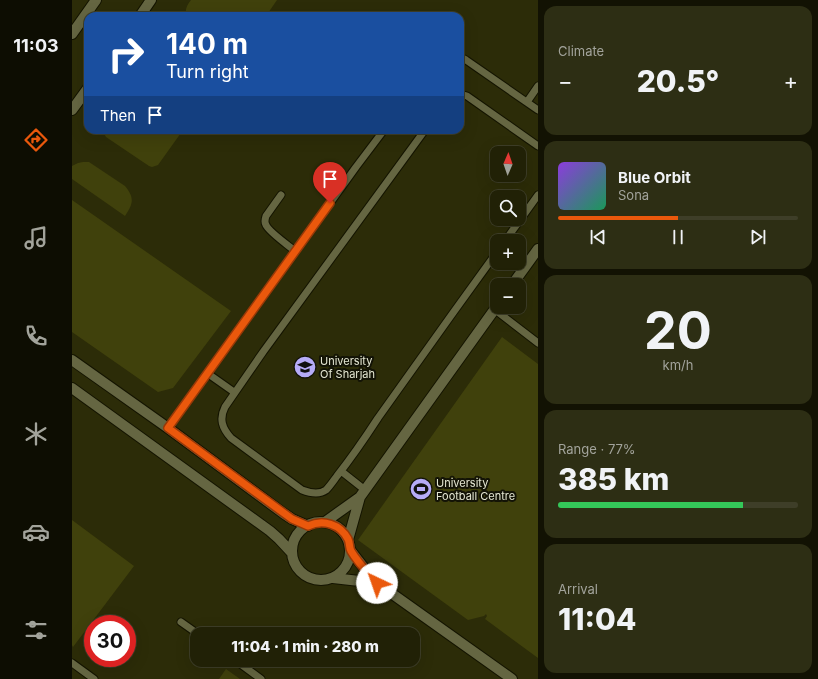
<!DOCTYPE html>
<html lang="en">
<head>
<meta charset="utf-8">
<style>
	:root { --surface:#212106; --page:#2d2e14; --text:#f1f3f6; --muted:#a2a39b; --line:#3e3e28; --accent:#ea580c }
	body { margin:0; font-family:Inter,sans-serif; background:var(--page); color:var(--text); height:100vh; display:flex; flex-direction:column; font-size:15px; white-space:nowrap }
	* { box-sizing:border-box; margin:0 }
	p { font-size:13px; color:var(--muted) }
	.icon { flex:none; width:22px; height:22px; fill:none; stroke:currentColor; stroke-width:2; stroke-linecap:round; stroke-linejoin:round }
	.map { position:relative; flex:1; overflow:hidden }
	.details { display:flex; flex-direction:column; gap:6px; padding:6px; background:#121203; width:280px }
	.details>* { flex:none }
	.hud { position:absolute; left:12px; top:12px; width:380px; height:122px; border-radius:12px; box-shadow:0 4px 16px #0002,0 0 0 1px var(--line); background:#1a4fa0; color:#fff; overflow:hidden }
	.needle { width:26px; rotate:2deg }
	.buttons { position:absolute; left:418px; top:146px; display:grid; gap:8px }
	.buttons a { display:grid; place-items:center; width:36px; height:36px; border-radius:8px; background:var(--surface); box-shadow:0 4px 16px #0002,0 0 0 1px var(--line); font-size:20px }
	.speed { position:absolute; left:12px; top:615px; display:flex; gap:8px; font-size:20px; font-weight:700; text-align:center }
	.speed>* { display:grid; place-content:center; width:52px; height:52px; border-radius:50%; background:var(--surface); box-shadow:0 4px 16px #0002,0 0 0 1px var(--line); line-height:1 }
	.speed .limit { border:6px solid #d22; background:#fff; color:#111 }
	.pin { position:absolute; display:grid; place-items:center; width:34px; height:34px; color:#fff; margin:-41px -17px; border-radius:50% 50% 50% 0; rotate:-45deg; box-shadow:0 0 4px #0007 }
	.pin .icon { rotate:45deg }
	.me { position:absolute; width:44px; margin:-22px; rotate:318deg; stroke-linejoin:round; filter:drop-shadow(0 0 3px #0008) }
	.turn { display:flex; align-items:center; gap:14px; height:84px; padding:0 16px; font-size:18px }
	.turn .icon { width:52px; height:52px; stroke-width:2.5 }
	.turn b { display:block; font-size:28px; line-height:34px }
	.then { display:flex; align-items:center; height:38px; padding:0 16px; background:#0003; gap:8px; font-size:15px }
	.big { font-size:30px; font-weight:800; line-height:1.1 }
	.details .tile { flex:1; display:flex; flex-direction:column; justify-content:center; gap:6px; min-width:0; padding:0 14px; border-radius:12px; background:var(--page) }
	.details .dial { align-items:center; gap:0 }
	.dial b { font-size:52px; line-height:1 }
	.song { display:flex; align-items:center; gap:12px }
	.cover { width:48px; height:48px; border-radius:6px; background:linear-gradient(135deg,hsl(270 70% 55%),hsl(150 70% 35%)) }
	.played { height:4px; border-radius:2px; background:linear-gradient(90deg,var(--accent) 50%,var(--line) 50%) }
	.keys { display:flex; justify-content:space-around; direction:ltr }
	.heat { display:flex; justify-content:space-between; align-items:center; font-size:22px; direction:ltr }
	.charge { height:6px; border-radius:3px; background:linear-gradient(90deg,#34c759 77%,var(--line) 0) }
	.trip { position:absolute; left:118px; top:627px; width:230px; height:40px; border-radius:12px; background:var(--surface); box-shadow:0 4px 16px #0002,0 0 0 1px var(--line); font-weight:800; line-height:40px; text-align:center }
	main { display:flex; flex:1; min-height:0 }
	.dock { display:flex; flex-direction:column; width:72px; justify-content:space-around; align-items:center; background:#0d0d02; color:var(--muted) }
	.dock .icon { width:28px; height:28px }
	.dock .on { color:var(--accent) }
	.dock b { font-size:18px; color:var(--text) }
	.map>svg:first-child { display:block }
	.green { fill:#40410c }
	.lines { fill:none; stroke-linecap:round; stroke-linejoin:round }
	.lane-casing { stroke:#141400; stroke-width:9 }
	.street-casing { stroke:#141400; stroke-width:12 }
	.lane { stroke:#656642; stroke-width:7 }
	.street { stroke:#656642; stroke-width:10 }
	.route-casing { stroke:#983908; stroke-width:10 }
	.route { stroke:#ea580c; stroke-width:7 }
	.labels { text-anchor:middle; stroke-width:4; stroke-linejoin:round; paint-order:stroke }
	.poi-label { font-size:11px; fill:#e5e7d3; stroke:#131306; text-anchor:start }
</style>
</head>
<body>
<main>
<nav class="dock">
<b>11:03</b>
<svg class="icon on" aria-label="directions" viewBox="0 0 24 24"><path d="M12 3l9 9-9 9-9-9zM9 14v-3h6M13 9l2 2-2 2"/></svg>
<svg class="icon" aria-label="music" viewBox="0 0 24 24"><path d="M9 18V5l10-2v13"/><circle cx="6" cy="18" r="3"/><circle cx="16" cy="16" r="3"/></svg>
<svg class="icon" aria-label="phone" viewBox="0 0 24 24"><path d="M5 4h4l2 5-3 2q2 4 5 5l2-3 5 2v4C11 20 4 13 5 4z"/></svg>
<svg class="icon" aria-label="climate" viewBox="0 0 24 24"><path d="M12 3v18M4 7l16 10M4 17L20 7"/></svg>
<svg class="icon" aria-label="car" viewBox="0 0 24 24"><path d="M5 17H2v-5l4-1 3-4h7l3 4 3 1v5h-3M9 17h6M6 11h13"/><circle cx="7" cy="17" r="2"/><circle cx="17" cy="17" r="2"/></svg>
<svg class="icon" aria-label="filters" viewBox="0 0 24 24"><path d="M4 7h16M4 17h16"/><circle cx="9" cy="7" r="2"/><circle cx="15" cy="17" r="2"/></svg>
</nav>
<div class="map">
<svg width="466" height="679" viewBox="0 0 466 679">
	<rect width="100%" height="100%" fill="#2c2c08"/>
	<!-- green -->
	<path class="green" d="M119,0H205L194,16H114C113,9 115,5 119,0Z
		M31,130H111L86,165L80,167L77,166L34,137L31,132Z
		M11,162H17L53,186C63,198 61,204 53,216L0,179V166L6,163Z
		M0,200L159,311L101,388L86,392L0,332Z
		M430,337L466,364V658L413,619L415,616L414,614L412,616L396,620L286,540Z
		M0,520L62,566L1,647L0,645Z
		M154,669L168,679H147Z"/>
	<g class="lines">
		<!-- lane casing -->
		<g class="lane-casing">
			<path id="lane" d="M388,57L394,60L466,110
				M388,94L395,96L466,146
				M455,102L466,86
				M353,130L191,352L153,407C147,419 150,428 159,438L230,490C238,493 247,495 254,490C258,486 262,480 265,476C280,457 293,438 306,418C345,363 385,307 425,252
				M209,195L194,216C193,219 192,222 194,225C196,231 217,246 223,251
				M433,241L466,195
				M422,309L466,343
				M135,373L162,392
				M96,428L284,167L312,130
				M269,471L293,490
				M109,622L126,634
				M163,660L189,679
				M0,663L22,679"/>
		</g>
		<!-- street casing -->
		<g class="street-casing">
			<path id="street" d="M68,16L79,0
				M0,34L24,0
				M0,110L16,88
				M440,285L466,249
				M0,360L96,428L211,513L220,519L236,526
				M0,388L198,531L207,539L220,553
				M220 551a29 29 0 1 1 58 0a29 29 0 1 1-58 0Z
				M253,522L288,497
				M276,540L288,497L293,490L425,306
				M278,550L296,573L305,583L440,679
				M261,578L305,583"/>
		</g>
		<!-- lane -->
		<use href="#lane" class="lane"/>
		<!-- street -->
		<use href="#street" class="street"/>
	</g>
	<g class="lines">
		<!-- route casing -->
		<g class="route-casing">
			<path id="route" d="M258,203L96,428L220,519L236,526C251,519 268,524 276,539C278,543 277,548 279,551C286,563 296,573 305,583"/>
		</g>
		<!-- route -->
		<use href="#route" class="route"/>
	</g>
	<!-- icons -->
	<defs>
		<g id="university-disc" transform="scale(1.15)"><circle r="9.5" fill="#b6acf8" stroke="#131306"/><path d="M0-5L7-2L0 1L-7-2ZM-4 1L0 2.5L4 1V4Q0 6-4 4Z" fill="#111"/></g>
		<g id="stadium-disc" transform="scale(1.15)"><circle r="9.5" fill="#b6acf8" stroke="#131306"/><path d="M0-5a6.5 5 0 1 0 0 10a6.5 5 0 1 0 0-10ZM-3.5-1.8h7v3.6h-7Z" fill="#111"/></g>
	</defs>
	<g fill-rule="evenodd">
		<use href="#university-disc" x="233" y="367"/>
		<use href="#stadium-disc" x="349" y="489"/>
	</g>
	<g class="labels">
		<!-- poi labels -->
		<g class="poi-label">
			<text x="248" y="365">University<tspan x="248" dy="13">Of Sharjah</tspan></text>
			<text x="364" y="487">University<tspan x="364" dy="13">Football Centre</tspan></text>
		</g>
	</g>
</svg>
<div class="buttons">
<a><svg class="needle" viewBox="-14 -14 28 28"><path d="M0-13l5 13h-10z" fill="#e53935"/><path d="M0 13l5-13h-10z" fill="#a2a39b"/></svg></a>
<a><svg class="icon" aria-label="search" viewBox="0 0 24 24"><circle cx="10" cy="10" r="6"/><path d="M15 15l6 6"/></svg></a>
<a>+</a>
<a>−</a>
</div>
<div class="speed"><div class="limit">30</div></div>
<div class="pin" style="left:258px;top:203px;background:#d93025"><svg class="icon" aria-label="arrive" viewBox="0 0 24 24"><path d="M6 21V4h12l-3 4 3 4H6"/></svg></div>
<svg class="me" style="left:305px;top:583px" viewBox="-20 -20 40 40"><circle r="19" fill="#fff"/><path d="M0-13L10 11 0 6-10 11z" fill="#ea580c"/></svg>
<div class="trip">11:04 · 1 min · 280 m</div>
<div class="hud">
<div class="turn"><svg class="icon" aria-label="right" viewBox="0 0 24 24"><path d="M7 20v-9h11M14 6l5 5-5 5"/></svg><div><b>140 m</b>Turn right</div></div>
<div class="then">Then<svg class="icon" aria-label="arrive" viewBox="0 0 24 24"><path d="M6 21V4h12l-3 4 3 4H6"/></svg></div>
</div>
</div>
<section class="details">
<div class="tile"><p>Climate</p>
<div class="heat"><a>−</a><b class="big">20.5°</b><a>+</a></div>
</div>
<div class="tile">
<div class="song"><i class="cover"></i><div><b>Blue Orbit</b><p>Sona</p></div></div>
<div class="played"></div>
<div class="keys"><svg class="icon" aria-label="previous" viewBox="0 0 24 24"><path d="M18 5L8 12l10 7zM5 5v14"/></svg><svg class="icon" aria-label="pause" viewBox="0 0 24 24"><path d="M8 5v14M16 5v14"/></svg><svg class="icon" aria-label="next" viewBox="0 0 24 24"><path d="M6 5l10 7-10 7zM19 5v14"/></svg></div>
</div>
<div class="tile dial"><b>20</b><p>km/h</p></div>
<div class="tile"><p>Range · 77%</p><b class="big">385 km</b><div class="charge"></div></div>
<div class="tile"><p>Arrival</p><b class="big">11:04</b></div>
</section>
</main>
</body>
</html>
